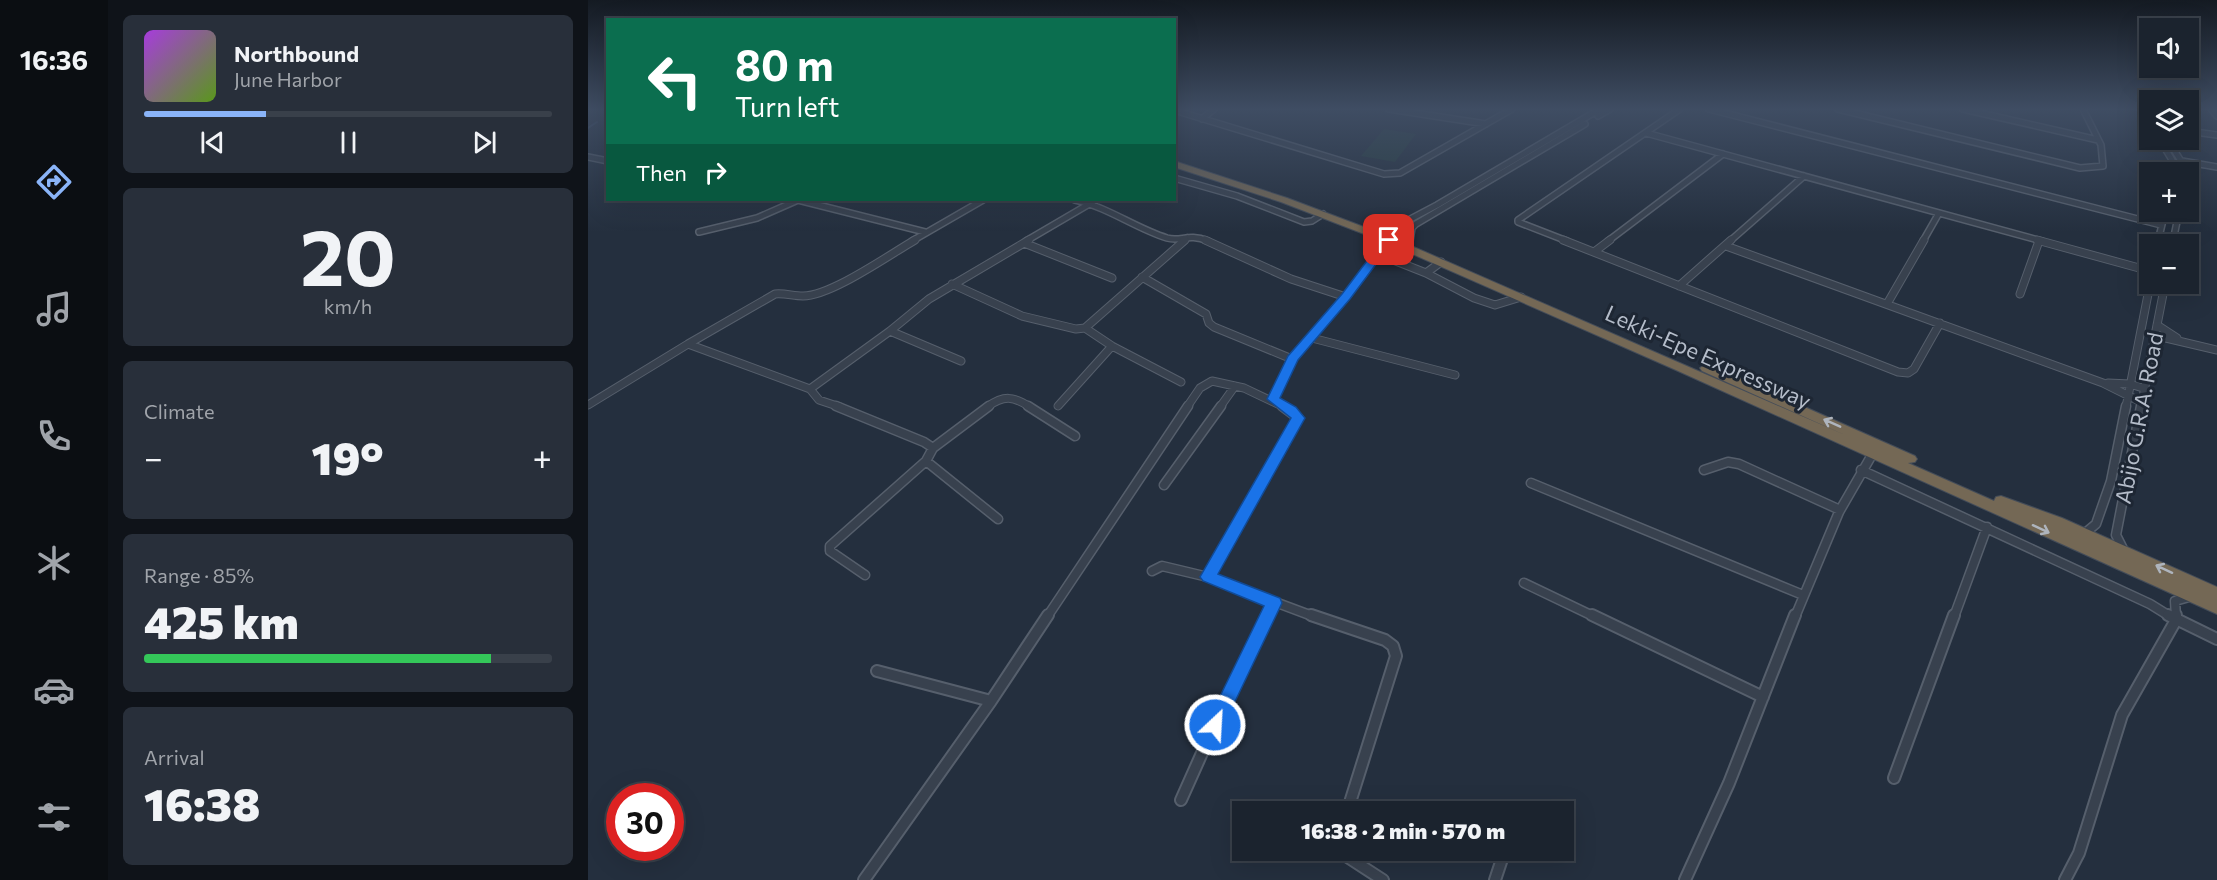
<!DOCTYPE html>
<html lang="en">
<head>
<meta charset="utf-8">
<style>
	:root { --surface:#1b232e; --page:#282f3a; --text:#f1f3f6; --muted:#a0a4aa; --line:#39404a; --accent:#8ab4f8 }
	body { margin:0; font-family:Commissioner,sans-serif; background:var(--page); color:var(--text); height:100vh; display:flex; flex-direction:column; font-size:22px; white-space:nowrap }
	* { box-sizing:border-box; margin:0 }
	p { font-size:20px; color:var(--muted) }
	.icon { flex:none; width:33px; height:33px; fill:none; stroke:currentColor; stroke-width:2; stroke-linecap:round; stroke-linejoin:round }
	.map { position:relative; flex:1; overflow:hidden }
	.sheet { display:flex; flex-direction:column; gap:15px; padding:15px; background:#0f1319; width:480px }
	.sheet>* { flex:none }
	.top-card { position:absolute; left:18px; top:18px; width:570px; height:183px; border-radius:0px; box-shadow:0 6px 24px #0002,0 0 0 2px var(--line); background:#0b6e4f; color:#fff; overflow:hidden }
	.controls { position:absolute; left:1551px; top:18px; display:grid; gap:12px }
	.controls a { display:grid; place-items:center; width:60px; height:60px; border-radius:0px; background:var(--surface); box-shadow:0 6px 24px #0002,0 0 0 2px var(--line); font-size:30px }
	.speed { position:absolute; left:18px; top:783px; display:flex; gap:12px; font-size:30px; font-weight:700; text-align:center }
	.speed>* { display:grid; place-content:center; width:78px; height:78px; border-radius:50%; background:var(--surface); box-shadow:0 6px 24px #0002,0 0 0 2px var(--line); line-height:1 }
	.speed .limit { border:9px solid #d22; background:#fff; color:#111 }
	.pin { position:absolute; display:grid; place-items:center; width:51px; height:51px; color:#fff; margin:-26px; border-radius:12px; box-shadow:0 3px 9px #0006 }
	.me { position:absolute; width:66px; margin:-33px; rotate:25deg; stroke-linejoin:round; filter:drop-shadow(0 0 4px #0008) }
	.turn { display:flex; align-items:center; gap:21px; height:126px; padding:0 30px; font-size:27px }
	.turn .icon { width:78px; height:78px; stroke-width:2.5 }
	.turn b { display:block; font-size:42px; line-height:51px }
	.then { display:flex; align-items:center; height:57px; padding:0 30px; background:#0003; gap:12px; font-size:22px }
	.big { font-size:45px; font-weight:800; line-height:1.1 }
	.sheet .tile { flex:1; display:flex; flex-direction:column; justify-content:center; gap:9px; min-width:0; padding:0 21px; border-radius:9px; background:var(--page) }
	.sheet .dial { align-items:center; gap:0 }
	.dial b { font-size:78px; line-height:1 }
	.song { display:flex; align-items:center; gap:18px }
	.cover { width:72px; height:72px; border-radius:9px; background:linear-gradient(135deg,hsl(280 70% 55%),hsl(90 70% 35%)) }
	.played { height:6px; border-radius:3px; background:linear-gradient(90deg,var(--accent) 30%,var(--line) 30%) }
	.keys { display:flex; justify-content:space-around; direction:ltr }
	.heat { display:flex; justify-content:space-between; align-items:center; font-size:33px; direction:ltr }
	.charge { height:9px; border-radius:4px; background:linear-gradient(90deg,#34c759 85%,var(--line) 0) }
	.trip { position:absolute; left:644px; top:801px; width:342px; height:60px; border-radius:0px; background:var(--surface); box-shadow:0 6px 24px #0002,0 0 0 2px var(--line); font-weight:800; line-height:60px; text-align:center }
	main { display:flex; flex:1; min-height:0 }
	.menu { display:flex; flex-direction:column; width:108px; justify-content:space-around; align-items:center; background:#0b0e12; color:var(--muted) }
	.menu .icon { width:42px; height:42px }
	.menu .active { color:var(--accent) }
	.menu b { font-size:27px; color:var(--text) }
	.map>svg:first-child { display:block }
	.green { fill:#263c3f }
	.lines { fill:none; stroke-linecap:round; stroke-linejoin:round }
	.stream { stroke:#394c67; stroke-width:2 }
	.street-far3-casing { stroke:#565f6c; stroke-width:8 }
	.street-far2-casing { stroke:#565f6c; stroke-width:9 }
	.street-far1-casing { stroke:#565f6c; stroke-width:11 }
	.street-casing { stroke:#565f6c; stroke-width:14 }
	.highway-casing { stroke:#434c59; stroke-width:2 }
	.street-far3 { stroke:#38414e; stroke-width:5 }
	.street-far2 { stroke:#38414e; stroke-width:7 }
	.street-far1 { stroke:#38414e; stroke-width:8 }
	.street { stroke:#38414e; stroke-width:10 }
	.highway { fill:#746855; fill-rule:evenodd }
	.oneway { stroke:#aeb4bd }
	.route { fill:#1a73e8; stroke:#114b97; stroke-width:1.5 }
	.labels { text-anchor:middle; stroke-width:6; stroke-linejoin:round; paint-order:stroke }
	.street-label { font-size:22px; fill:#b4bcc9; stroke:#1d2633 }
</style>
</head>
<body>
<main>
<nav class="menu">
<b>16:36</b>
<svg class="icon active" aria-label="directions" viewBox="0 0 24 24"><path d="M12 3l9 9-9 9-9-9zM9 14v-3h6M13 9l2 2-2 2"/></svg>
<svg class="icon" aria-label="music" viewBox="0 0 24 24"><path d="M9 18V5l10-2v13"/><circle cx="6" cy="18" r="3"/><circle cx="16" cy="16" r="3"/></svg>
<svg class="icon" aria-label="phone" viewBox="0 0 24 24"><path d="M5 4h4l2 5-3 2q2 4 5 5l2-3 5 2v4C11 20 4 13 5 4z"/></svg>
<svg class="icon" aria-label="climate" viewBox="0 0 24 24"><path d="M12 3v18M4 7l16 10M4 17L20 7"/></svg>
<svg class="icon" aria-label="car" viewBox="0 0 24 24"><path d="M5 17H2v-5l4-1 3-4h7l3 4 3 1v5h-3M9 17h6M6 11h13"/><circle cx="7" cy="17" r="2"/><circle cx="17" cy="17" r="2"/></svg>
<svg class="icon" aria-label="filters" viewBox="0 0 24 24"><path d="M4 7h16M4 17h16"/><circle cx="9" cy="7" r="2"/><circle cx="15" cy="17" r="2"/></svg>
</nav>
<section class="sheet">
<div class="tile">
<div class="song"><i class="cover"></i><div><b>Northbound</b><p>June Harbor</p></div></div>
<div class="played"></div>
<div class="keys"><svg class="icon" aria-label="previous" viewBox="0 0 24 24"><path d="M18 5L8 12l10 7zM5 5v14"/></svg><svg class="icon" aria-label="pause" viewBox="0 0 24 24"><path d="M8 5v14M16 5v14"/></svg><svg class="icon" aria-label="next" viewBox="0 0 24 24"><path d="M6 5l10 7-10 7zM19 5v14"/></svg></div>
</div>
<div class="tile dial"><b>20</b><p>km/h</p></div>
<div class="tile"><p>Climate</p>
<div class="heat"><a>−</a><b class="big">19°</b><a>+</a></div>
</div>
<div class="tile"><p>Range · 85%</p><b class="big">425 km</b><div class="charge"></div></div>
<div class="tile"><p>Arrival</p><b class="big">16:38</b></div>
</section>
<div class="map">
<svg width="1629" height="880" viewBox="0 0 1629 880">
	<rect width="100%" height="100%" fill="#242f3e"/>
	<!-- green -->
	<path class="green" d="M796,129L828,134L807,162L773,156Z"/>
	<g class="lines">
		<!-- stream -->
		<path class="stream" d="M0,128L9,122"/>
		<!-- street-far3 casing -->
		<g class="street-far3-casing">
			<path id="street-far3" d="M801,109L898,124
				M1121,109L1573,225
				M1250,109L1492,168L1515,166L1513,145L1495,109
				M1375,109L1510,140
				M1552,109L1562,123
				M1623,109L1629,116
				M586,110L796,174L812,173L924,109
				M1010,116L1022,109
				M614,119L626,109
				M1600,131L1629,135
				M1058,133L1454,241
				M1572,140L1584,160L1586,172
				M1580,140L1596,166V172
				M0,157L20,161
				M1594,161L1629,167
				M586,178L649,196L716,222L724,221L735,214
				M210,200L337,232
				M487,200C520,207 547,228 579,238C593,242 600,233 620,241
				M795,229L813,224L849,205L1012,109
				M111,232L169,218L210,200
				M324,241L395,200
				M438,241L508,200
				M595,241L599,238
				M822,241L824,228L828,224L997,124
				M979,241L930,222V220L1092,109
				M1020,241L1135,154
				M1142,241L1216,176
				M1335,241L1351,213
				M1570,241L1577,212
				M1585,241L1591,212"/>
		</g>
		<!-- street-far2 casing -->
		<g class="street-far2-casing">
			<path id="street-far2" d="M617,240L703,279L758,297
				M975,240L1310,372L1320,373L1326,369L1352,323
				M1449,240L1562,271
				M436,243L524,278
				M1569,244L1570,240
				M1584,244L1585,240
				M1138,246L1515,383L1555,403
				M1006,252L1022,240
				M790,254L838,273L886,298L907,305L933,297
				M838,273L853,262
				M554,277L618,314L621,323L626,327L704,359
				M364,284L434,316L488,329L497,328L524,346L470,406
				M1091,286L1143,240
				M1432,294L1451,241
				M1299,304L1336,240
				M1569,325L1589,338
				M497,328L597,240
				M302,331L373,361
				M1565,335L1629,350
				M724,338L867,375
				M100,344L187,294C197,293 205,296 215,296C243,296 301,255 327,240
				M524,346L593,382
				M1520,383L1542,384L1558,389
				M222,389L302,331L341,299L441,240
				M685,399L704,359L758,297L801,240
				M0,405L100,344L222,389L231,400L252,407
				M399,407C416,395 425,396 442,407
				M599,407L612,388L624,381L656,388L696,407
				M632,407L647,386
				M1538,407L1562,284
				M1553,407L1577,284"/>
		</g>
		<!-- street-far1 casing -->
		<g class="street-far1-casing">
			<path id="street-far1" d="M248,406L336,442L345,448L338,461L410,519
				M440,406L487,436
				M345,448L401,406
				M1116,470L1140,462L1151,464L1252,510
				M1273,470L1562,604L1583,617
				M943,483L1215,595
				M576,485L633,406
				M1496,534L1508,524L1523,481L1538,406
				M1536,551L1528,535L1553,406
				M564,571L574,566L620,577L710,418L694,406
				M277,575L242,551V546L338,461
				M620,577L727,617
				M936,583L1007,617
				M459,617L600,406
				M679,617L686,603
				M1207,617L1251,512L1285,453
				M1366,617L1399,527
				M1588,617L1587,601L1601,597"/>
		</g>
		<!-- street casing -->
		<g class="street-casing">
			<path id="street" d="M723,615L797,640L805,646L808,656L759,812
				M1004,615L1175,697
				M1580,615L1629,639
				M289,671L403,701
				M1306,778L1366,615
				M593,800L635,706L680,615
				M754,850L758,856L795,880
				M276,880L403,701L460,615
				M907,880L917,850
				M1097,880L1141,783L1207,615
				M1477,880L1491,853L1534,715L1588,620V615"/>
		</g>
		<!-- highway casing -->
		<g class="highway-casing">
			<path id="highway" d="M586,161L699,198L805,238L1257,435L1114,371L1112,368L1118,364L1122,365L1327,456L1329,459L1327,462L1320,463L1406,501L1408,497L1413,496L1474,518L1629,587V614L1088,370L797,242L693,202L586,167Z"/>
		</g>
		<!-- street-far3 -->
		<use href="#street-far3" class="street-far3"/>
		<!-- street-far2 -->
		<use href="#street-far2" class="street-far2"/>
		<!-- street-far1 -->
		<use href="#street-far1" class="street-far1"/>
		<!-- street -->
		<use href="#street" class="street"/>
		<!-- highway -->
		<use href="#highway" class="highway"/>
	</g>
	<!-- one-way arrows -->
	<defs><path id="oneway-shaft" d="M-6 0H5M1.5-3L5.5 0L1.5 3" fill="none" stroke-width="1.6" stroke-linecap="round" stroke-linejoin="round" transform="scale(1.5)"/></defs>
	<g class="oneway">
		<use href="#oneway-shaft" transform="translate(1244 423) rotate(-156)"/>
		<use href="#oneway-shaft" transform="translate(1453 529) rotate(25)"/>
		<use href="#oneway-shaft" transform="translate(1576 569) rotate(-155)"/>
	</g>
	<!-- sky -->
	<linearGradient id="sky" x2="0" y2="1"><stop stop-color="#141a22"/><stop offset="0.47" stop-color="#3f4d63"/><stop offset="1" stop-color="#3f4d63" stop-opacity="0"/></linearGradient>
	<rect width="1629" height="232" fill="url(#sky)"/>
	<!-- route -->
	<path class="route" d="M797,237L806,240L762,299L710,360L692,398L708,407L717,418L630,574L692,598L694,603L633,731L627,733L620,731L618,725L676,606L615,581L612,577L703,418L679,399L700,356L754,294Z"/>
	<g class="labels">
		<!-- street labels -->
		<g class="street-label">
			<text transform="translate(1120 357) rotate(24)" y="8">Lekki-Epe Expressway</text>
			<text transform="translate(1551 418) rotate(-79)" y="8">Abijo G.R.A. Road</text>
		</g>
	</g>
</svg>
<div class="controls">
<a><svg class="icon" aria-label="sound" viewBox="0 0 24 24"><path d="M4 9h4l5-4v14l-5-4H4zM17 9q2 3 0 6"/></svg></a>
<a><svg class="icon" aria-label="layers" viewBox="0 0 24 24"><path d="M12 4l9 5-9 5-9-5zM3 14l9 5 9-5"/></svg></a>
<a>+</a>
<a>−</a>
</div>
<div class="speed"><div class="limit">30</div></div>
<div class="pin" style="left:801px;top:240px;background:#d93025"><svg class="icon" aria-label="arrive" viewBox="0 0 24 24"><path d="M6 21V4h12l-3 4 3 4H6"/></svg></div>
<svg class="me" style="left:627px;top:725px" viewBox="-20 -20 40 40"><circle r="17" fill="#1a73e8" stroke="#fff" stroke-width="3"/><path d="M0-11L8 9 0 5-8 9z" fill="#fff"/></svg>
<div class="trip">16:38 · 2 min · 570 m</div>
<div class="top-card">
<div class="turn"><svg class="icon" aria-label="left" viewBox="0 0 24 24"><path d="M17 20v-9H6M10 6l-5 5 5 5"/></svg><div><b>80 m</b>Turn left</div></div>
<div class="then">Then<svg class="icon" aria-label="right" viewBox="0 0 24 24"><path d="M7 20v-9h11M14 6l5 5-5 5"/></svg></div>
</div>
</div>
</main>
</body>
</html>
